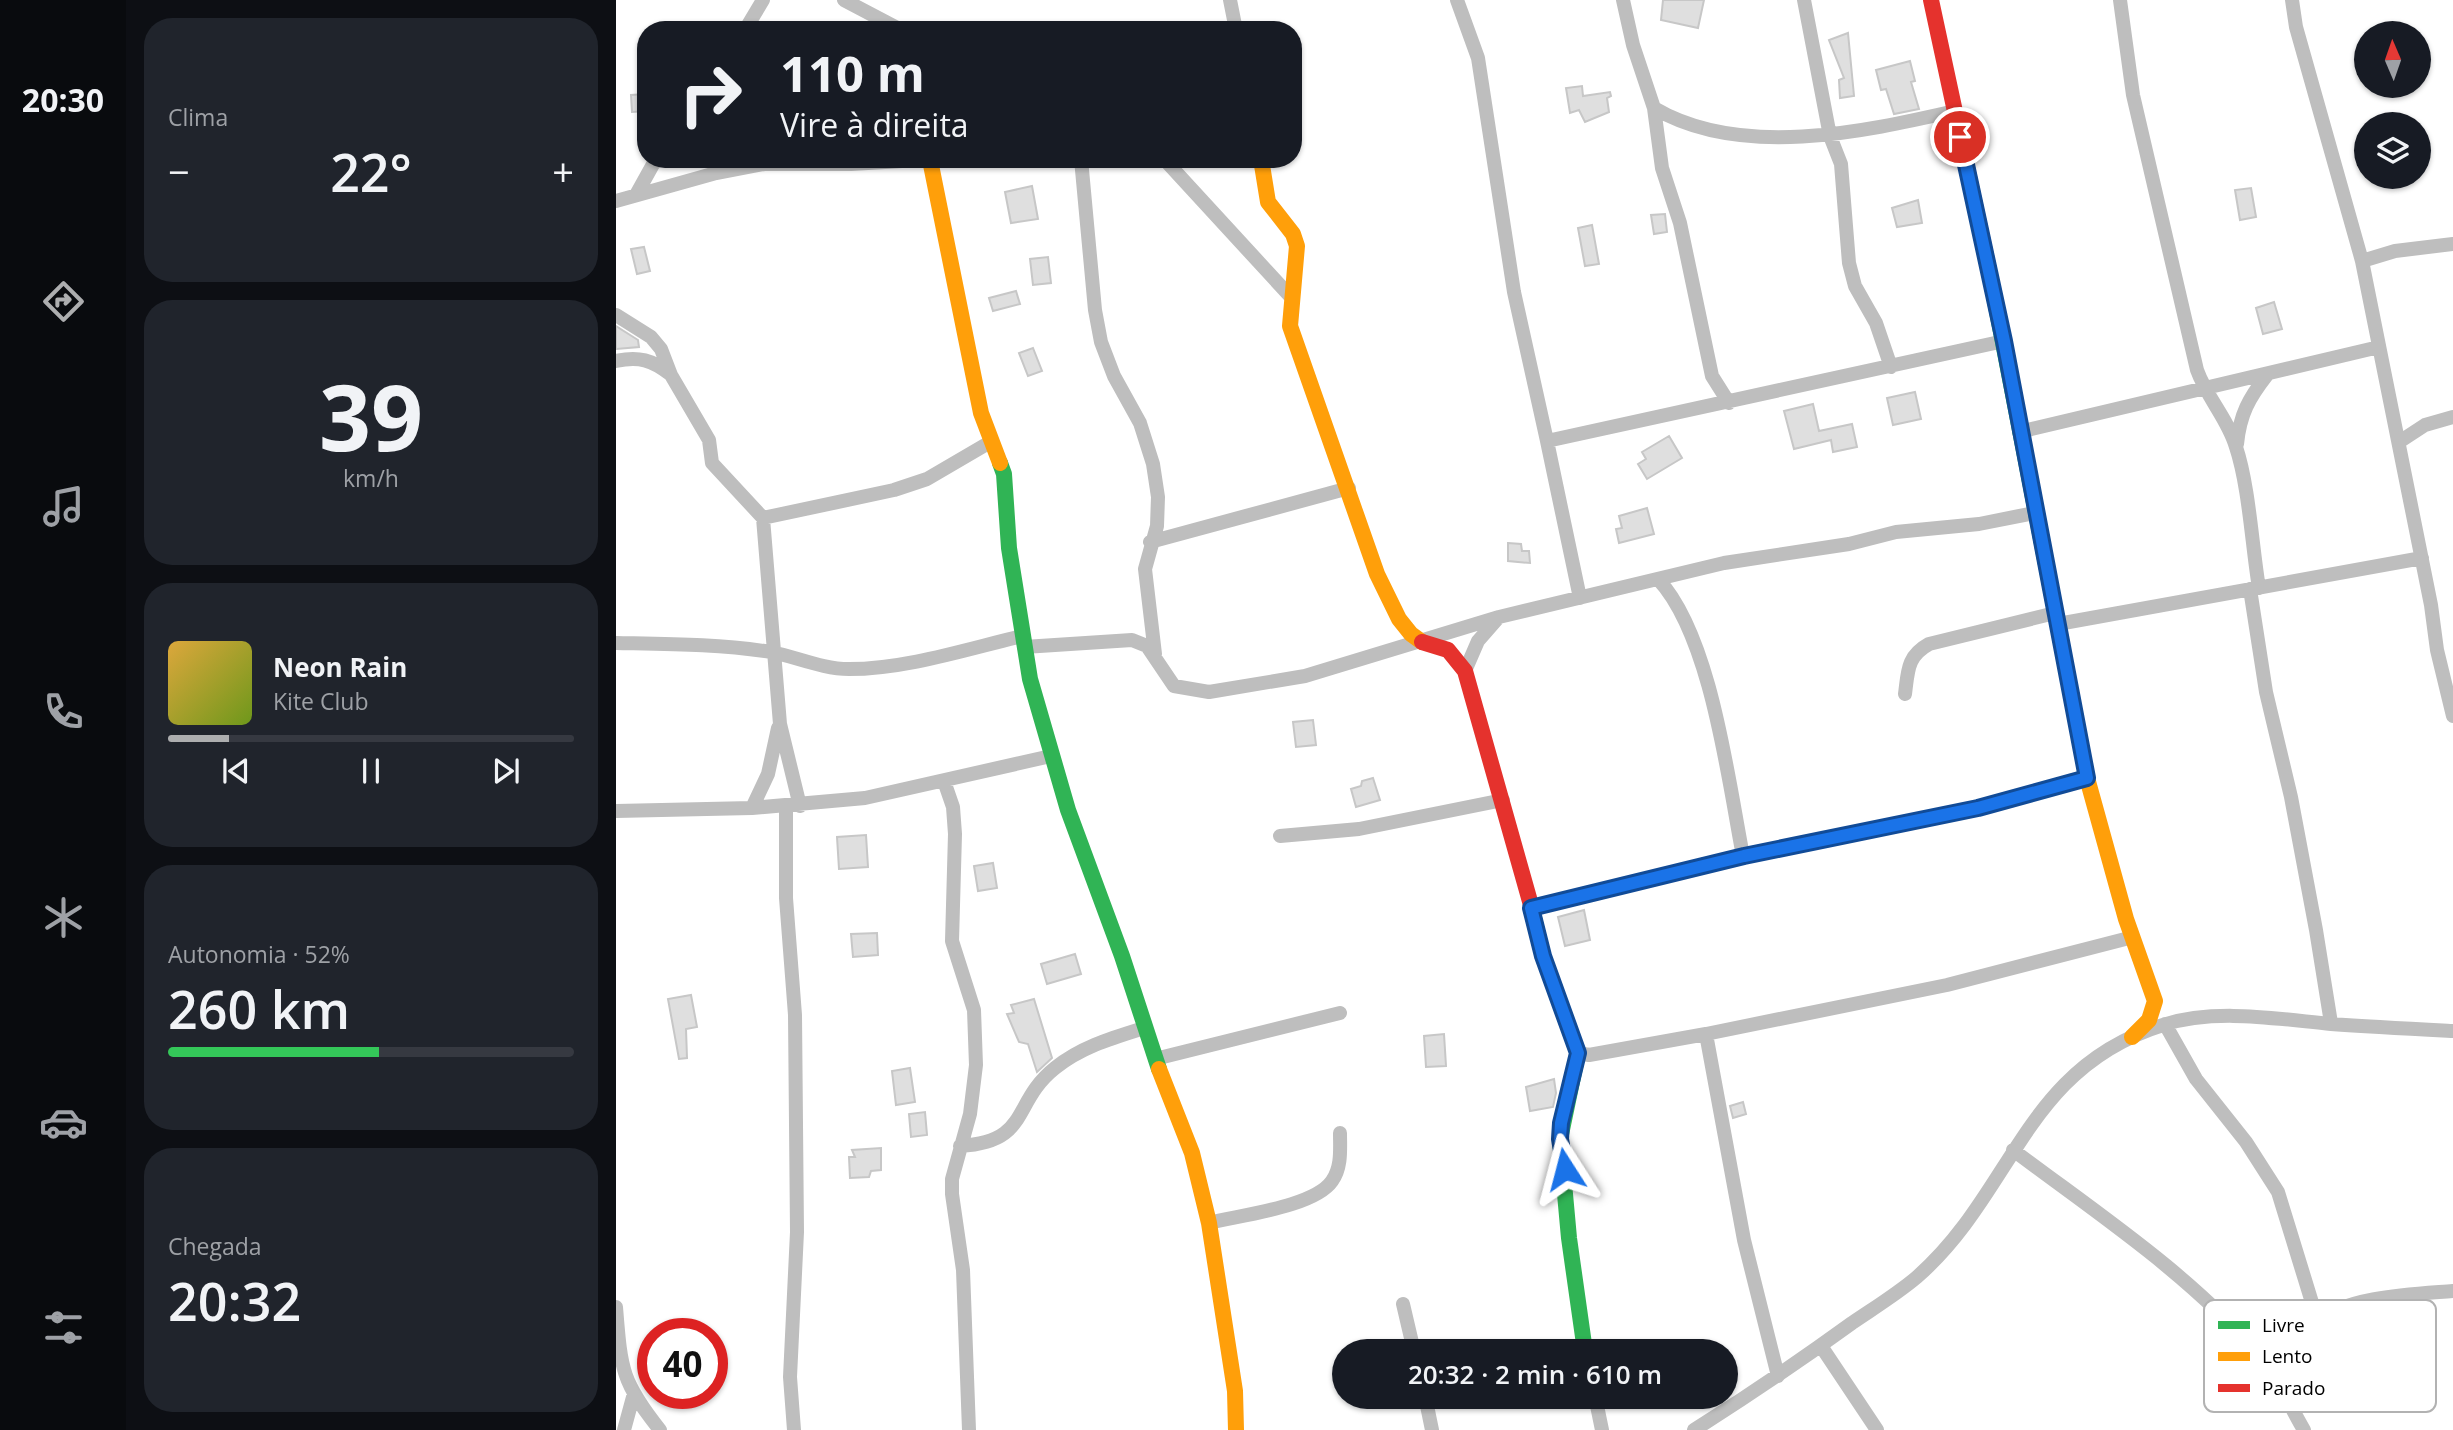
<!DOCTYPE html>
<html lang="pt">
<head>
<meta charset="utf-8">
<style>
	:root { --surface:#171b24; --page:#20242c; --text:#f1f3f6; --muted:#9ea1a6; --line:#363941; --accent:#adaeaf }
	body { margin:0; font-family:"Open Sans",sans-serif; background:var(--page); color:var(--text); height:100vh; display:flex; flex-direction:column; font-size:26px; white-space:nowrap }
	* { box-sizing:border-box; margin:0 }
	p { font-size:23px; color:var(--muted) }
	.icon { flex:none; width:38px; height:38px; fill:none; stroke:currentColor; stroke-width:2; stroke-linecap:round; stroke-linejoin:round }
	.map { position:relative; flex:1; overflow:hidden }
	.side { display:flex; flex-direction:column; gap:18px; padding:18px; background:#0d0f14; width:490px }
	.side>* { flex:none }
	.hud { position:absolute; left:21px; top:21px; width:665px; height:147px; border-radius:28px; box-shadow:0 2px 5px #0004; background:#171b24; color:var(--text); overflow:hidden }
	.needle { width:46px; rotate:358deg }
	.tools { position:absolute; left:1738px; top:21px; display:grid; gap:14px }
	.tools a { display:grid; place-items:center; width:77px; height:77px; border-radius:50%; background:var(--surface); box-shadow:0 2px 5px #0004; font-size:35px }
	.speed { position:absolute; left:21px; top:1318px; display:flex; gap:14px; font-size:35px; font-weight:700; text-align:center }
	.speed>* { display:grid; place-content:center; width:91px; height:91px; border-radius:50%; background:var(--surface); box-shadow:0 2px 5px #0004; line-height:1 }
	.speed .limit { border:10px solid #d22; background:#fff; color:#111 }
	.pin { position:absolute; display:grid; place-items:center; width:60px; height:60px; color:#fff; margin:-30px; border:4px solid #fff; border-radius:50%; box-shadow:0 2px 7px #0007 }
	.me { position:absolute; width:77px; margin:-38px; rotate:351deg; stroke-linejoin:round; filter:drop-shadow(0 0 5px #0008) }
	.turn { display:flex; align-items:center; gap:24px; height:147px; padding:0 28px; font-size:32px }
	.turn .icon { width:91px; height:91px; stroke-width:2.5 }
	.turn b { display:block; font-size:49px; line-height:60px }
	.big { font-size:52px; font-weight:600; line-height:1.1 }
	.side .tile { flex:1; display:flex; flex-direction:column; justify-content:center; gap:10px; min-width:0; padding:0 24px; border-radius:28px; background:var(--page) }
	.side .dial { align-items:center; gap:0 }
	.dial b { font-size:91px; line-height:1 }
	.song { display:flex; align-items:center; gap:21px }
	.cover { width:84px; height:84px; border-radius:10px; background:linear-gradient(135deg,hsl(40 70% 55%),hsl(80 70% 35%)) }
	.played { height:7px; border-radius:4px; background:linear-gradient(90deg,var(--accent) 15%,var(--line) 15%) }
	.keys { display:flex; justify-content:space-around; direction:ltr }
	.heat { display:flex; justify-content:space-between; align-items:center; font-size:38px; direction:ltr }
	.charge { height:10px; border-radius:5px; background:linear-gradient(90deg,#34c759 52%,var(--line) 0) }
	.trip { position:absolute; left:716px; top:1339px; width:406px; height:70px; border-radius:35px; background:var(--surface); box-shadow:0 2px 5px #0004; font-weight:600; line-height:70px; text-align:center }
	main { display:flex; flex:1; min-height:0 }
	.tabs { display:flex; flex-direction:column; width:126px; justify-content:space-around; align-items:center; background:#090b0e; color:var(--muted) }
	.tabs .icon { width:49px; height:49px }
	.tabs .on { color:var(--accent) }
	.tabs b { font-size:32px; color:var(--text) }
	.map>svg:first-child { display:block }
	.building { fill:#dfdfdf; stroke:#c7c7c7; stroke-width:2 }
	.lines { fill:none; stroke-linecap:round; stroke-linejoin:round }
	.street { stroke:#bebebe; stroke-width:14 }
	.fast { stroke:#30b455; stroke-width:16 }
	.slow { stroke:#ff9f0a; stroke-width:16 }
	.jam { stroke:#e5322d; stroke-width:16 }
	.route-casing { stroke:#114b97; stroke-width:18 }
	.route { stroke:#1a73e8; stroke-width:12 }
	.key { fill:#fff; stroke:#b2b2b2; stroke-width:2 }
	.key-label { font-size:19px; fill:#000 }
</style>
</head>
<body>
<main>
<nav class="tabs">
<b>20:30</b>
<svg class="icon on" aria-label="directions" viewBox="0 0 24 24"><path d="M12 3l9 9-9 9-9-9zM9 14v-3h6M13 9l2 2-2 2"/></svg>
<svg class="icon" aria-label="music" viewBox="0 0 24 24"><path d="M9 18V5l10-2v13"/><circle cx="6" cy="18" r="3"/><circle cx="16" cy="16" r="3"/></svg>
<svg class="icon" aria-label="phone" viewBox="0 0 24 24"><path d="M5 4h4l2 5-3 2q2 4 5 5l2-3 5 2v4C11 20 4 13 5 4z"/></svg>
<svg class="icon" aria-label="climate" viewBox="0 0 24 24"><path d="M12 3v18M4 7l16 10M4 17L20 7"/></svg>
<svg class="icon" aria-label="car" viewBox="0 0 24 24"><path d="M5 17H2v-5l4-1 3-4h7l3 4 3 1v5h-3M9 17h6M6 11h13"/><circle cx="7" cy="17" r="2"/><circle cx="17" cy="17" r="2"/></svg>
<svg class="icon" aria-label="filters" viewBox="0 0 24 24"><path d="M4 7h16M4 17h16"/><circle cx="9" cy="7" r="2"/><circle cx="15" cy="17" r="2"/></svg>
</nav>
<section class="side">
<div class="tile"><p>Clima</p>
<div class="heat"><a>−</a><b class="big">22°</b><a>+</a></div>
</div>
<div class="tile dial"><b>39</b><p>km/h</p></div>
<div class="tile">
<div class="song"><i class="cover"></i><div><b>Neon Rain</b><p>Kite Club</p></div></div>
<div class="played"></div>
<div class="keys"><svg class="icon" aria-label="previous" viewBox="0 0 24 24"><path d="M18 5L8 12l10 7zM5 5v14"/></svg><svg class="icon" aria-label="pause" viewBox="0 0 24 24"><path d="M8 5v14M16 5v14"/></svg><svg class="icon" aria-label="next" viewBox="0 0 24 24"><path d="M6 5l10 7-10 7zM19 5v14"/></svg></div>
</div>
<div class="tile"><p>Autonomia · 52%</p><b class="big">260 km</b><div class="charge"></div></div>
<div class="tile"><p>Chegada</p><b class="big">20:32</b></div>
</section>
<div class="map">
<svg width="1837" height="1430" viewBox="0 0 1837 1430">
	<rect width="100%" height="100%" fill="#fff"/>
	<!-- building -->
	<path class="building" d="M1047,0H1088L1082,28L1045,20Z
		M1232,33L1238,96L1224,98L1223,80L1228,78L1213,40Z
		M1294,61L1299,81L1295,82L1303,109L1278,114L1270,89L1265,90L1260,70Z
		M966,86L967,96L994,92L995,96L991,98L993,112L969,122L963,110L954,113L950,88Z
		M30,94V111L16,112L15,95Z
		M416,186L422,219L395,223L389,192Z
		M1635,188L1640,217L1624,220L1619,190Z
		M1302,200L1306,223L1281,227L1276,208Z
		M1049,214L1051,232L1038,234L1035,215Z
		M976,225L983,264L969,266L962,228Z
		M28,247L34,271L21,274L15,249Z
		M432,257L435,283L417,285L414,259Z
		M400,291L404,304L377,311L373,298Z
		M1658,302L1666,329L1647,334L1640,308Z
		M0,326L22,340L23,347L0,349Z
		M417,348L426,371L412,376L403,353Z
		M1299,392L1305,419L1277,425L1271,398Z
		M1197,404L1203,431L1236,424L1241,447L1217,452L1215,440L1178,449L1168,411Z
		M1053,436L1066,458L1031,479L1022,464L1030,459L1026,452Z
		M1031,508L1038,534L1003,543L1000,529L1006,528L1003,516Z
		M892,543L905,544L906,551H913L914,563L892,561Z
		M697,720L700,745L680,747L677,722Z
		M757,778L764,800L740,807L735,789L745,786L746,781Z
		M250,835L252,867L223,869L221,837Z
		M377,863L381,888L362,891L358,866Z
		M968,910L974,940L949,946L942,917Z
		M261,933L262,955L237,957L235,934Z
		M459,954L465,974L431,984L425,964Z
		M75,995L81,1027L70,1029L71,1058L63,1059L52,999Z
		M418,999L436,1058L421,1072L412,1044L403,1042L391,1014L398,1013L395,1005Z
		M828,1034L830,1066L810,1067L808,1036Z
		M294,1068L299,1102L280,1105L276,1071Z
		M938,1079L940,1093L937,1107L914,1111L910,1087Z
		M1127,1102L1130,1114L1117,1118L1114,1106Z
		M309,1112L311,1135L295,1137L293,1114Z
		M265,1148V1170L255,1171L253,1177L234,1178L233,1157H239L236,1150Z"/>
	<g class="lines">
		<!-- street -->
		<path class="street" d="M228,0L285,30
			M614,0L620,30
			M841,0L862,58L898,292L931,441
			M1007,0L1017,45L1038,108C1124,159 1247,132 1339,111
			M1188,0L1214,136L1225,164L1233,263L1239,286L1260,323L1275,367
			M1504,0L1517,95L1581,370C1591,398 1612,419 1620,447C1633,486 1636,546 1643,588
			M1676,0L1680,27L1746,261L1815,605L1821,650L1837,716
			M129,30L147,0
			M1038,108L1046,168L1064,223L1096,376L1113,403
			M465,159L479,310L485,342L498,376L524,423L537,464L542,497L541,526L529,569L539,654
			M548,159L673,295
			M20,195L40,159
			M0,201L100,173L148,164H235L320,159
			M1746,261L1779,251L1837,244
			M0,315L35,337L45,349L55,375L93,440L96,463L147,518L164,724L184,806
			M0,361C23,356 36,360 54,374
			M1403,432L1763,347
			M1783,442L1809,425L1837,417
			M1621,444C1624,414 1633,398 1651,375
			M147,518L278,490L311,479L376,441
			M534,542L733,488
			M1042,579C1095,636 1112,779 1127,856
			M1634,589L1650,692L1675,797L1700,930L1715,1023
			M964,598L931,441L1388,341
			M1442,624L1806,558
			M0,643C52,644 104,644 155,652C181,657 206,669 233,669C290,669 351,649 406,636
			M408,647L516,640L531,646L558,686L593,692L689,676L883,617L1108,563L1233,544L1280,532L1363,524L1418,513
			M849,671L862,641L883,617
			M1289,694C1292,671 1291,656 1313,644L1439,613
			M328,781L337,807L339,834L336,941L358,1010L360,1065L354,1114L336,1179V1194L347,1270L353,1430
			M170,806V898L179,1015L181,1232L174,1377L178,1430
			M136,808L152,774L162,728
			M0,811L136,808L249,798L435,756
			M664,836L743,829L887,800
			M915,908L1127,856L1387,802L1471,778
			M1549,1024L1580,1079L1630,1142L1662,1192L1702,1322
			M1090,1034L1331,985L1517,937
			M962,1053L973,1055L1090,1034L1128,1240L1162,1376
			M539,1059L724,1013
			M344,1146C415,1142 395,1103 439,1068C465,1047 496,1038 528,1028
			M1397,1150C1482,1214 1575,1275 1644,1356C1663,1379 1673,1405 1688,1430
			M593,1223C624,1215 698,1207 716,1181C726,1167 724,1149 724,1133
			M787,1304L798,1351
			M0,1307C5,1369 5,1381 44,1430
			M1205,1346L1261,1430
			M1645,1357H1677
			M1667,1388C1674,1365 1684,1339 1702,1322C1729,1296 1801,1294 1837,1291
			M809,1396L816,1430
			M979,1396L986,1430
			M8,1430L17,1397
			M1078,1430C1132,1396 1185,1360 1236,1323C1258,1308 1281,1294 1301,1277C1398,1192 1408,1068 1547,1025C1599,1008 1662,1019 1715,1024C1756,1027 1797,1029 1837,1031"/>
		<!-- fast -->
		<path class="fast" d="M1372,265L1438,606
			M384,463L388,474L393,548L414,679L452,810L506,956L543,1069
			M915,905L927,956L962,1053L944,1139L953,1238L969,1351"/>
		<!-- slow -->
		<path class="slow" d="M645,159L652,202L677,234L681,246L674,326L761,574L783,619L795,634L806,642
			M314,160L365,413L384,463
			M1438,606L1471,778L1510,919L1539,1001L1533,1020L1516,1037
			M543,1069L576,1153L593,1223L619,1391L620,1430"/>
		<!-- jam -->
		<path class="jam" d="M1315,0L1372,265
			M806,642L832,650L849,671L915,905"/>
	</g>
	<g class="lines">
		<!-- route casing -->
		<g class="route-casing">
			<path id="route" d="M949,1169L944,1139L945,1123L962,1053L927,956L915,908L1128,856L1362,808L1471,778L1388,341L1344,137"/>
		</g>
		<!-- route -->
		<use href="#route" class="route"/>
	</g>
	<!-- legend -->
	<rect x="1588" y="1300" width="232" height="112" rx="10" class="key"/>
	<rect x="1602" y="1321" width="32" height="8" fill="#30b455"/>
	<rect x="1602" y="1352" width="32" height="9" fill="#ff9f0a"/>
	<rect x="1602" y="1384" width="32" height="8" fill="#e5322d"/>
	<g class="key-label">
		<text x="1646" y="1332">Livre</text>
		<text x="1646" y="1363">Lento</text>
		<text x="1646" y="1395">Parado</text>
	</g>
</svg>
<div class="tools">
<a><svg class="needle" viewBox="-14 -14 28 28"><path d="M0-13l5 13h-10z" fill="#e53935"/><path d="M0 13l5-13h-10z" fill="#9ea1a6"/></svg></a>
<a><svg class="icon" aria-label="layers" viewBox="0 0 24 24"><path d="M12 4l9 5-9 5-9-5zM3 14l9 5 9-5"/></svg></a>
</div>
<div class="speed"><div class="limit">40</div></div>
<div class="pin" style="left:1344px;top:137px;background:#d93025"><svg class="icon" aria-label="arrive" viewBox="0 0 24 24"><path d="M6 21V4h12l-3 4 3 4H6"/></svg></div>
<svg class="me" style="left:949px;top:1169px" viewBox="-20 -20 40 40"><path d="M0-17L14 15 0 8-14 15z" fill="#1a73e8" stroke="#fff" stroke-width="4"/></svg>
<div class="trip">20:32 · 2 min · 610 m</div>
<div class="hud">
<div class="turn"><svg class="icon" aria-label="right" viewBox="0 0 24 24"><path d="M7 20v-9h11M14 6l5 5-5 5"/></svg><div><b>110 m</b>Vire à direita</div></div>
</div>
</div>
</main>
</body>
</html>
